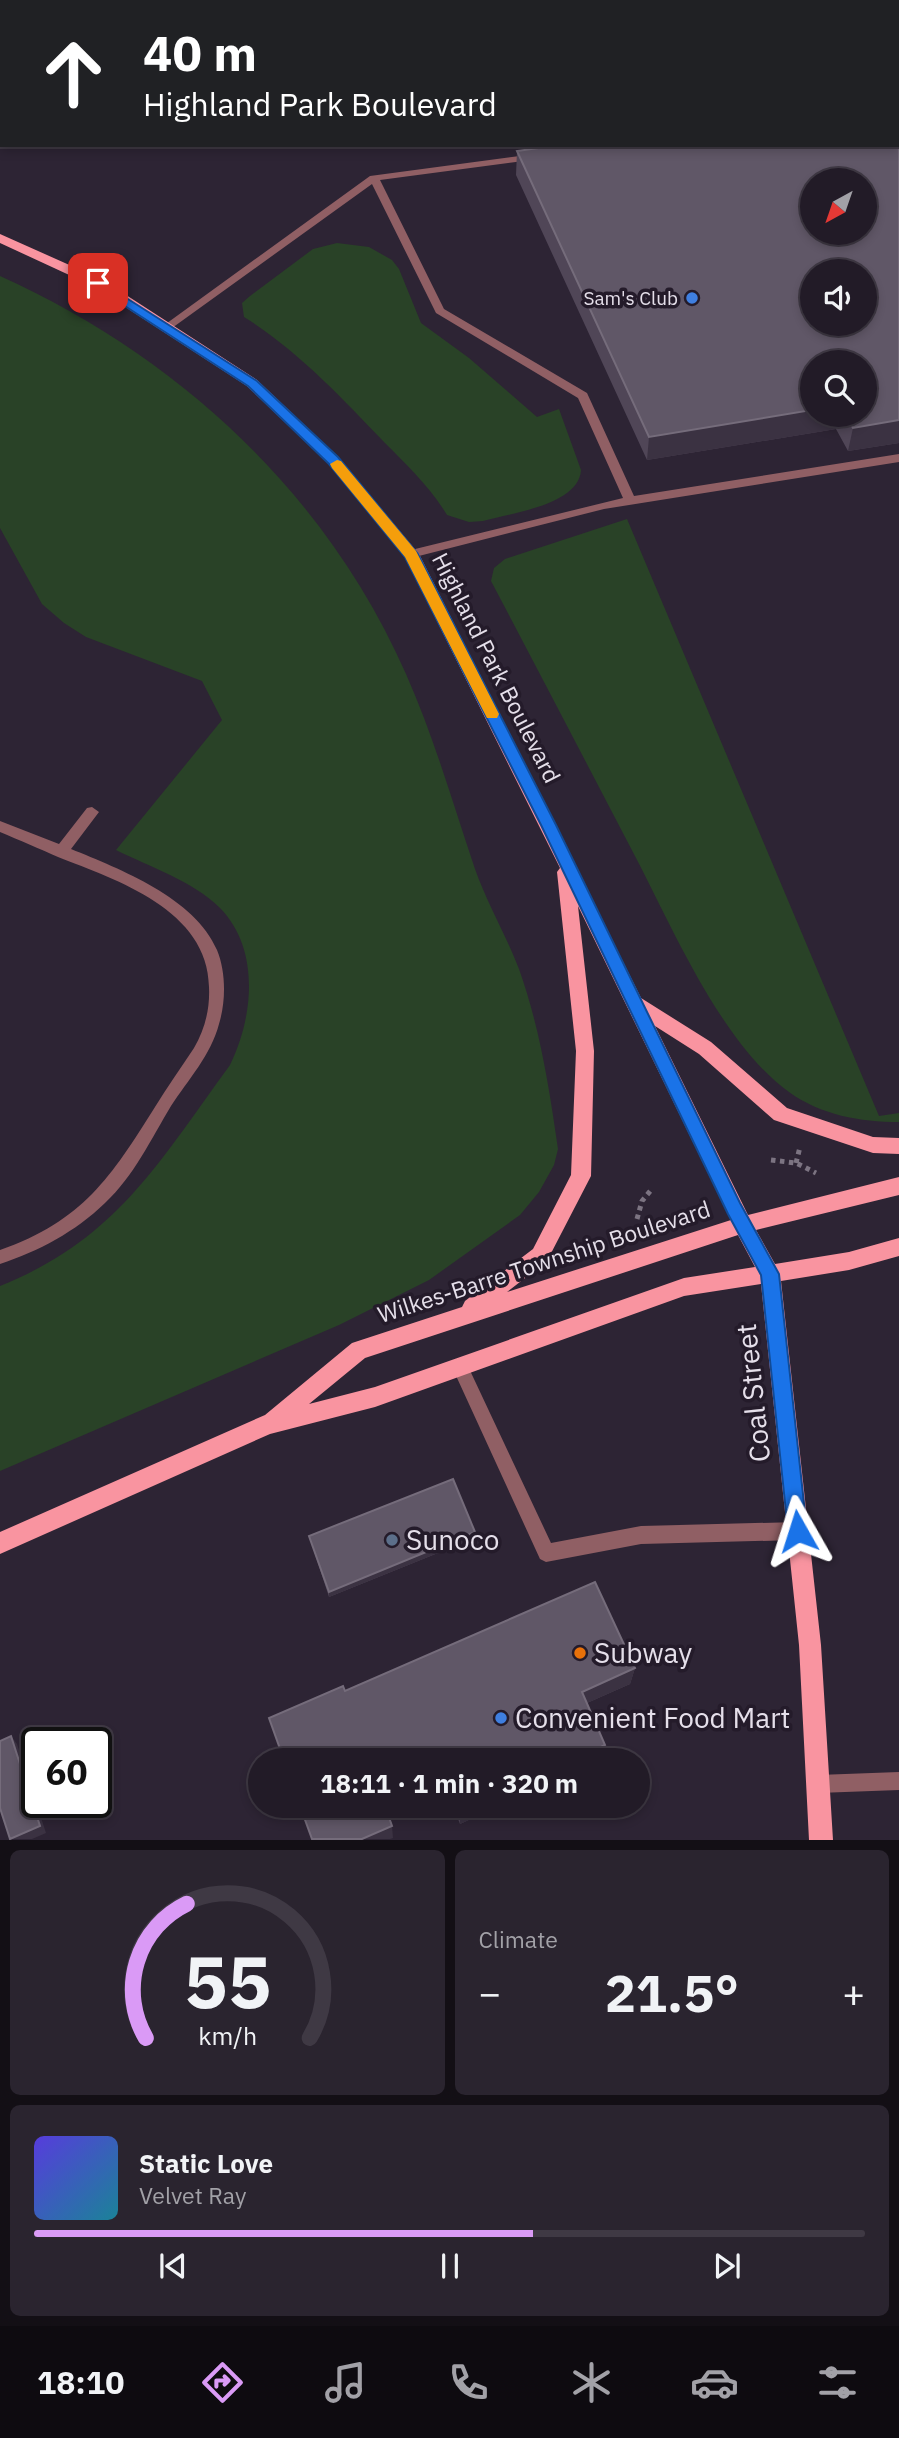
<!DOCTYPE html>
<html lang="en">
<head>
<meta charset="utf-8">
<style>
	:root { --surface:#221b27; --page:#2a242f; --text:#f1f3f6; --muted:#a2a1a7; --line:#3f3944; --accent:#da9af6 }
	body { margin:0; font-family:"IBM Plex Sans",sans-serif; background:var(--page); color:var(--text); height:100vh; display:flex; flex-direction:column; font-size:26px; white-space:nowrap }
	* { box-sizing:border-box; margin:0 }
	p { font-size:23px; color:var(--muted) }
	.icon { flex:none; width:38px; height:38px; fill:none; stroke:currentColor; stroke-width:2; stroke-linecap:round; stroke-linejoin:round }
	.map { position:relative; height:1840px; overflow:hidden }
	.panel { display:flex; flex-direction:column; gap:10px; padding:10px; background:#130f15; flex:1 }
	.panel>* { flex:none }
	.hud { position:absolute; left:0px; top:0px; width:900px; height:147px; box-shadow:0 4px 10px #0003,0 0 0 2px var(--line); background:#202124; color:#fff; overflow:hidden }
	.needle { width:46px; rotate:220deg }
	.controls { position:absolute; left:800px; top:168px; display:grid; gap:14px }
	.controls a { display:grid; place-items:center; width:77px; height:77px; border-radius:50%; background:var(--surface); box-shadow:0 4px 10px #0003,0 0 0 2px var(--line); font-size:35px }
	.speed { position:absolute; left:21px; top:1727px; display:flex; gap:14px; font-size:35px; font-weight:700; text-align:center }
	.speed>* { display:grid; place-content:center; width:91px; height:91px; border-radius:50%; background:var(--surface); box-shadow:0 4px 10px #0003,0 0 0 2px var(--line); line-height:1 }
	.speed .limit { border:4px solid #111; border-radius:10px; background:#fff; color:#111 }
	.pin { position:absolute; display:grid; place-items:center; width:60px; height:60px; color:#fff; margin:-30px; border-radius:14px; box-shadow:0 4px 10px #0006 }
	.me { position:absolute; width:77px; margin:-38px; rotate:354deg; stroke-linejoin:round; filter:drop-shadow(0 0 5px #0008) }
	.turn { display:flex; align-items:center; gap:24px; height:147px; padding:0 28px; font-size:32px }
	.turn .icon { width:91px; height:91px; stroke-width:2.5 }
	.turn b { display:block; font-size:49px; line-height:60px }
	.big { font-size:52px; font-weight:700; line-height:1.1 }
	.panel .tile { flex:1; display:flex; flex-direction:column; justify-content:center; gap:10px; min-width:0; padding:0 24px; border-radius:10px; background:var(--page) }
	.panel .dial { align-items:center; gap:0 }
	.dial svg { height:182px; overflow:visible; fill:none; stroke:var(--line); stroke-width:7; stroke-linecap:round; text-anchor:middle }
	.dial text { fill:var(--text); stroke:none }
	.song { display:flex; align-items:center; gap:21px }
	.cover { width:84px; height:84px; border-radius:10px; background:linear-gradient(135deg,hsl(250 70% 55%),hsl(190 70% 35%)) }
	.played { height:7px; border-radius:4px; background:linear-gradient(90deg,var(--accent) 60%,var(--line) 60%) }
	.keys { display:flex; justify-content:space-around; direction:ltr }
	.heat { display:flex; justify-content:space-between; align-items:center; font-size:38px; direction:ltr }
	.panel .tiles { flex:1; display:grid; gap:10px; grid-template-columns:1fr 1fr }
	.tile:last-child { grid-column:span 2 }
	.trip { position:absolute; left:248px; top:1748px; width:402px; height:70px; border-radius:35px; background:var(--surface); box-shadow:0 4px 10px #0003,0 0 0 2px var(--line); font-weight:700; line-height:70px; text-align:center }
	.tabs { display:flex; height:112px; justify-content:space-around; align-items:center; background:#0e0b10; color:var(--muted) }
	.tabs .icon { width:49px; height:49px }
	.tabs .current { color:var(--accent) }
	.tabs b { font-size:32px; color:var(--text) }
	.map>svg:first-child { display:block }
	.green { fill:#294227 }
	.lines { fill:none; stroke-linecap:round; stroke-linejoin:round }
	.path { stroke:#7c7482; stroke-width:5; stroke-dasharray:4.5 4.5; stroke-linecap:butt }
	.service { fill:#905f64; fill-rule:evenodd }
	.primary { fill:#f994a0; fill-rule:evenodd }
	.wall { fill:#504657; fill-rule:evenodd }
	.shaded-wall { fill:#3b3242 }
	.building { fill:#605767; stroke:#756c7b; stroke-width:2; fill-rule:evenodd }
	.route { fill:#1a73e8; stroke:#114b97; stroke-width:2 }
	.slow { fill:#f59e0b }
	.shop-dot { fill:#3f7fe0; stroke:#241b2a; stroke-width:2.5 }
	.service-dot { fill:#5c6f8a; stroke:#241b2a; stroke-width:2.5 }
	.food-dot { fill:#e8710a; stroke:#241b2a; stroke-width:2.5 }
	.labels { text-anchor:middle; stroke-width:7; stroke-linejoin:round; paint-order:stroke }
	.far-poi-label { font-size:19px; fill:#e5dfea; stroke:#241b2a; text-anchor:end }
	.street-label { font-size:23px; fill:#e5dfea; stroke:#241b2a }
	.near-street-label { font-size:28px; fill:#e5dfea; stroke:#241b2a }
	.near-poi-label { font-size:28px; fill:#e5dfea; stroke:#241b2a; text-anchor:start }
</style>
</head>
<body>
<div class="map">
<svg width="899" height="1840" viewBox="0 0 899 1840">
	<rect width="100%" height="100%" fill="#2d2434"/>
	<!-- green -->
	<path class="green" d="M220,0H723L724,2H221Z
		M337,243L369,247L392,260L399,269L421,323L469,358L537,417L559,409L581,470C579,505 511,513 483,521L469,522L447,515C430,487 407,465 384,442C341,397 297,350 244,317L242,303L250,296L313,249Z
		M0,276C178,356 327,494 406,674C434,737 453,804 475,869C487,903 506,935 519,969C540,1028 549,1087 558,1149L554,1165L539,1192L520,1215L429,1280L339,1325L0,1471V1286C117,1239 159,1162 230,1065C253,1018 261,950 220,908C193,881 150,867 116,850L222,720L202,681L86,637L64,623L42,604L0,528Z
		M627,519L879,1116L899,1113V1122C860,1122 821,1115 789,1092C722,1044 674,931 636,858C588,766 540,674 491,581L494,568L505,559Z"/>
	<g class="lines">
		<!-- path -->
		<path class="path" d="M771,1160L796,1163L816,1173
			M796,1163L800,1147
			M637,1219L642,1201L651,1190"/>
		<!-- service -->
		<path class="service" d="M535,154L540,157L539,159L380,180L444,309L587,393L634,496L899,454V462L604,509L411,558L405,554L407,551L623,498L578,398L436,313L372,184L172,328L168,329L163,326L370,176Z
			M92,807L99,812L71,849C120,869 195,898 217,950C226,972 226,1001 219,1024C211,1055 188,1080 171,1106C151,1139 134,1176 105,1203C75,1232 39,1251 0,1264V1250C83,1221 111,1177 155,1107C167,1087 181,1068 194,1048C205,1029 210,1009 209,987C208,910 117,880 58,857C40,849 19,840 0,832V821L59,844L87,808Z
			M460,1359L466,1362L551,1543L641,1526L798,1522L804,1525L807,1531L804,1537L798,1540L641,1544L546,1562L540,1559L452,1367L454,1362Z
			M899,1772V1790L818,1793L811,1791L809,1784L811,1777L818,1775Z"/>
		<!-- primary -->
		<path class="primary" d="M0,234L103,280L257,380L338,457L419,554L641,998L711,1042L787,1108L873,1137L899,1138V1154L873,1153L774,1120L699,1054L655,1026L748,1215L899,1177V1195L756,1230L775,1264L849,1252L899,1238V1256L849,1270L781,1281L821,1645L833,1840H809L799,1645L761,1284L684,1296L375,1407L270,1434L0,1554V1532L265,1415L352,1343L462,1307L465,1301L533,1249L571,1175L576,1051L557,872L560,868L405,557L328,463L247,386L93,286L0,243ZM578,906L731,1220L507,1292L547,1261L591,1176L594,1051ZM738,1235L755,1267L684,1278L375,1387L309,1404L365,1358Z"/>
	</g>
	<!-- wall -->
	<path class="wall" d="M899,98V443L848,451L836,429L647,460L516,175L517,151ZM864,362V415H812Z
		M475,1532V1538L329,1597L309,1536Z
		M635,1668L630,1684L587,1703L605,1745L602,1759L599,1760H284L269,1718L345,1691Z
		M453,1806H499L460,1824Z"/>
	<!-- shaded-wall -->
	<path class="shaded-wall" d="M812,410V415H839L836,429L647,460L649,437Z
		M899,420V443L848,451L853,428Z
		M475,1532V1538L329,1597V1592Z
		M635,1668L630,1684L578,1707L582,1692Z
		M11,1736L17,1744L46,1833L32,1839H11Z
		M605,1745L602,1759L599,1760H572Z
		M435,1749L436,1760H410Z
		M472,1806H499L460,1824V1812Z
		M392,1826L393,1838L390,1839H362Z"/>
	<!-- building -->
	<path class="building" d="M898,98H899V420L853,428L846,415H864V362H812V410L649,437L517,151L560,145H898ZM812,180H864V233H812ZM812,271H864V324H812Z
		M453,1479L475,1532L329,1592L309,1536Z
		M595,1582L635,1668L582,1692L605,1745L572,1760H440L435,1749L410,1760H284L269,1718L343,1686L345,1691Z
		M11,1736L40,1826L10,1839L0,1808V1741Z
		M300,1806H385L392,1826L362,1839H312Z
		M458,1806H472L460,1812Z"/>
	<!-- route -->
	<path class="route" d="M98,280L257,381L338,457L418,554L556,825L740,1203L779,1274L807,1531L805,1538L798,1540L791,1538L788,1531L761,1275L728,1214L541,825L405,557L329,464L248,386L94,286L92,283Z"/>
	<!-- slow -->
	<path class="slow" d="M337,460L341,461L416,551L499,714L497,718H487L405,557L332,468L330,464Z"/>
	<!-- markers -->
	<g class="shop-dot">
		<circle cx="692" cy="298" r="7"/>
		<circle cx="501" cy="1718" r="7"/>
	</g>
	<circle class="service-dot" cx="392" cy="1540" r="7"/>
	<circle class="food-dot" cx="580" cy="1653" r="7"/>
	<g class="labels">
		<!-- far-poi labels -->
		<g class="far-poi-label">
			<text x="678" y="305">Sam's Club</text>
		</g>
		<!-- street labels -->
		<g class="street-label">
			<text transform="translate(496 668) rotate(63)" y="8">Highland Park Boulevard</text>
			<text transform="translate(544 1262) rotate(-18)" y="8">Wilkes-Barre Township Boulevard</text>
		</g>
		<!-- near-street labels -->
		<g class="near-street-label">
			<text transform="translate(753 1393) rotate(-96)" y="10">Coal Street</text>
		</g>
		<!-- near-poi labels -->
		<g class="near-poi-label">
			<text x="406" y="1550">Sunoco</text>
			<text x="594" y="1663">Subway</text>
			<text x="515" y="1728">Convenient Food Mart</text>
		</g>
	</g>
</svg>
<div class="controls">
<a><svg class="needle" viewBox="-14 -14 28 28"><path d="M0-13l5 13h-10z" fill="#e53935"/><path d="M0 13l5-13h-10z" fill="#a2a1a7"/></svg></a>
<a><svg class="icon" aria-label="sound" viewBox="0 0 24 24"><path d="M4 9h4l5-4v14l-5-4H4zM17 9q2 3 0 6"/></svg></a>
<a><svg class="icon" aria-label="search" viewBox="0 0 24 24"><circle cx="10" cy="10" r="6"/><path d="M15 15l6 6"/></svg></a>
</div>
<div class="speed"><div class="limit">60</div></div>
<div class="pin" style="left:98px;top:283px;background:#d93025"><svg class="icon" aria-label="arrive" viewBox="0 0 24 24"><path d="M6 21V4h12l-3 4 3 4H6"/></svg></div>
<svg class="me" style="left:798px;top:1531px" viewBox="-20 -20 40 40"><path d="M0-17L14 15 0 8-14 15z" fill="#1a73e8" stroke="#fff" stroke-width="4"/></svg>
<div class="trip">18:11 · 1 min · 320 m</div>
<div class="hud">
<div class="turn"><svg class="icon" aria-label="ahead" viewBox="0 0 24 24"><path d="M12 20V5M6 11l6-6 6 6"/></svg><div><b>40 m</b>Highland Park Boulevard</div></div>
</div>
</div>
<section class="panel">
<div class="tiles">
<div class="tile dial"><svg viewBox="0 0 100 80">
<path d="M14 69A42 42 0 1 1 86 69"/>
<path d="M14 69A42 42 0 0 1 32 10" stroke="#da9af6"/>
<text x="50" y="56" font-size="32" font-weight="700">55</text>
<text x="50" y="72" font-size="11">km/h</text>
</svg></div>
<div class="tile"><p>Climate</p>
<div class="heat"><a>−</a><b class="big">21.5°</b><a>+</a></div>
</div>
<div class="tile">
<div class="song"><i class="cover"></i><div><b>Static Love</b><p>Velvet Ray</p></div></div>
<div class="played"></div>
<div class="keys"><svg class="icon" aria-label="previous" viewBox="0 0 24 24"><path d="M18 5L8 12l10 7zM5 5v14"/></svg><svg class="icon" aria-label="pause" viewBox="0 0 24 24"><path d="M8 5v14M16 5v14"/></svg><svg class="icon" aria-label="next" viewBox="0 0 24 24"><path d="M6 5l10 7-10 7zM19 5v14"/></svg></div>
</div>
</div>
</section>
<nav class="tabs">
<b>18:10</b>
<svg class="icon current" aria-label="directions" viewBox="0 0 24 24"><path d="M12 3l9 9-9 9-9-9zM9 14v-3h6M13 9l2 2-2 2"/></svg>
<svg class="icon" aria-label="music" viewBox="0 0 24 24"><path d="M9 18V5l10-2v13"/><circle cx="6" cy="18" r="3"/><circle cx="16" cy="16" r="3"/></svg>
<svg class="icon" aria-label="phone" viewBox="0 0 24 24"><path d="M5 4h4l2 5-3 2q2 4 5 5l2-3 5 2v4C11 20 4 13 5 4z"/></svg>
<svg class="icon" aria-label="climate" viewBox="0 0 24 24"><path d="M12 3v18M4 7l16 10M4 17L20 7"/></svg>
<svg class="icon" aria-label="car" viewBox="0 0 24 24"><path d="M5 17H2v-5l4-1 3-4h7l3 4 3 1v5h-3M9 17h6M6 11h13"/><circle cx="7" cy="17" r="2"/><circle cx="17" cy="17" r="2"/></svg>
<svg class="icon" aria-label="filters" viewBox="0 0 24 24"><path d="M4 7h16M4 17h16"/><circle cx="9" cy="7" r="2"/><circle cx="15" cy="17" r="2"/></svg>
</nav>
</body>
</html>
